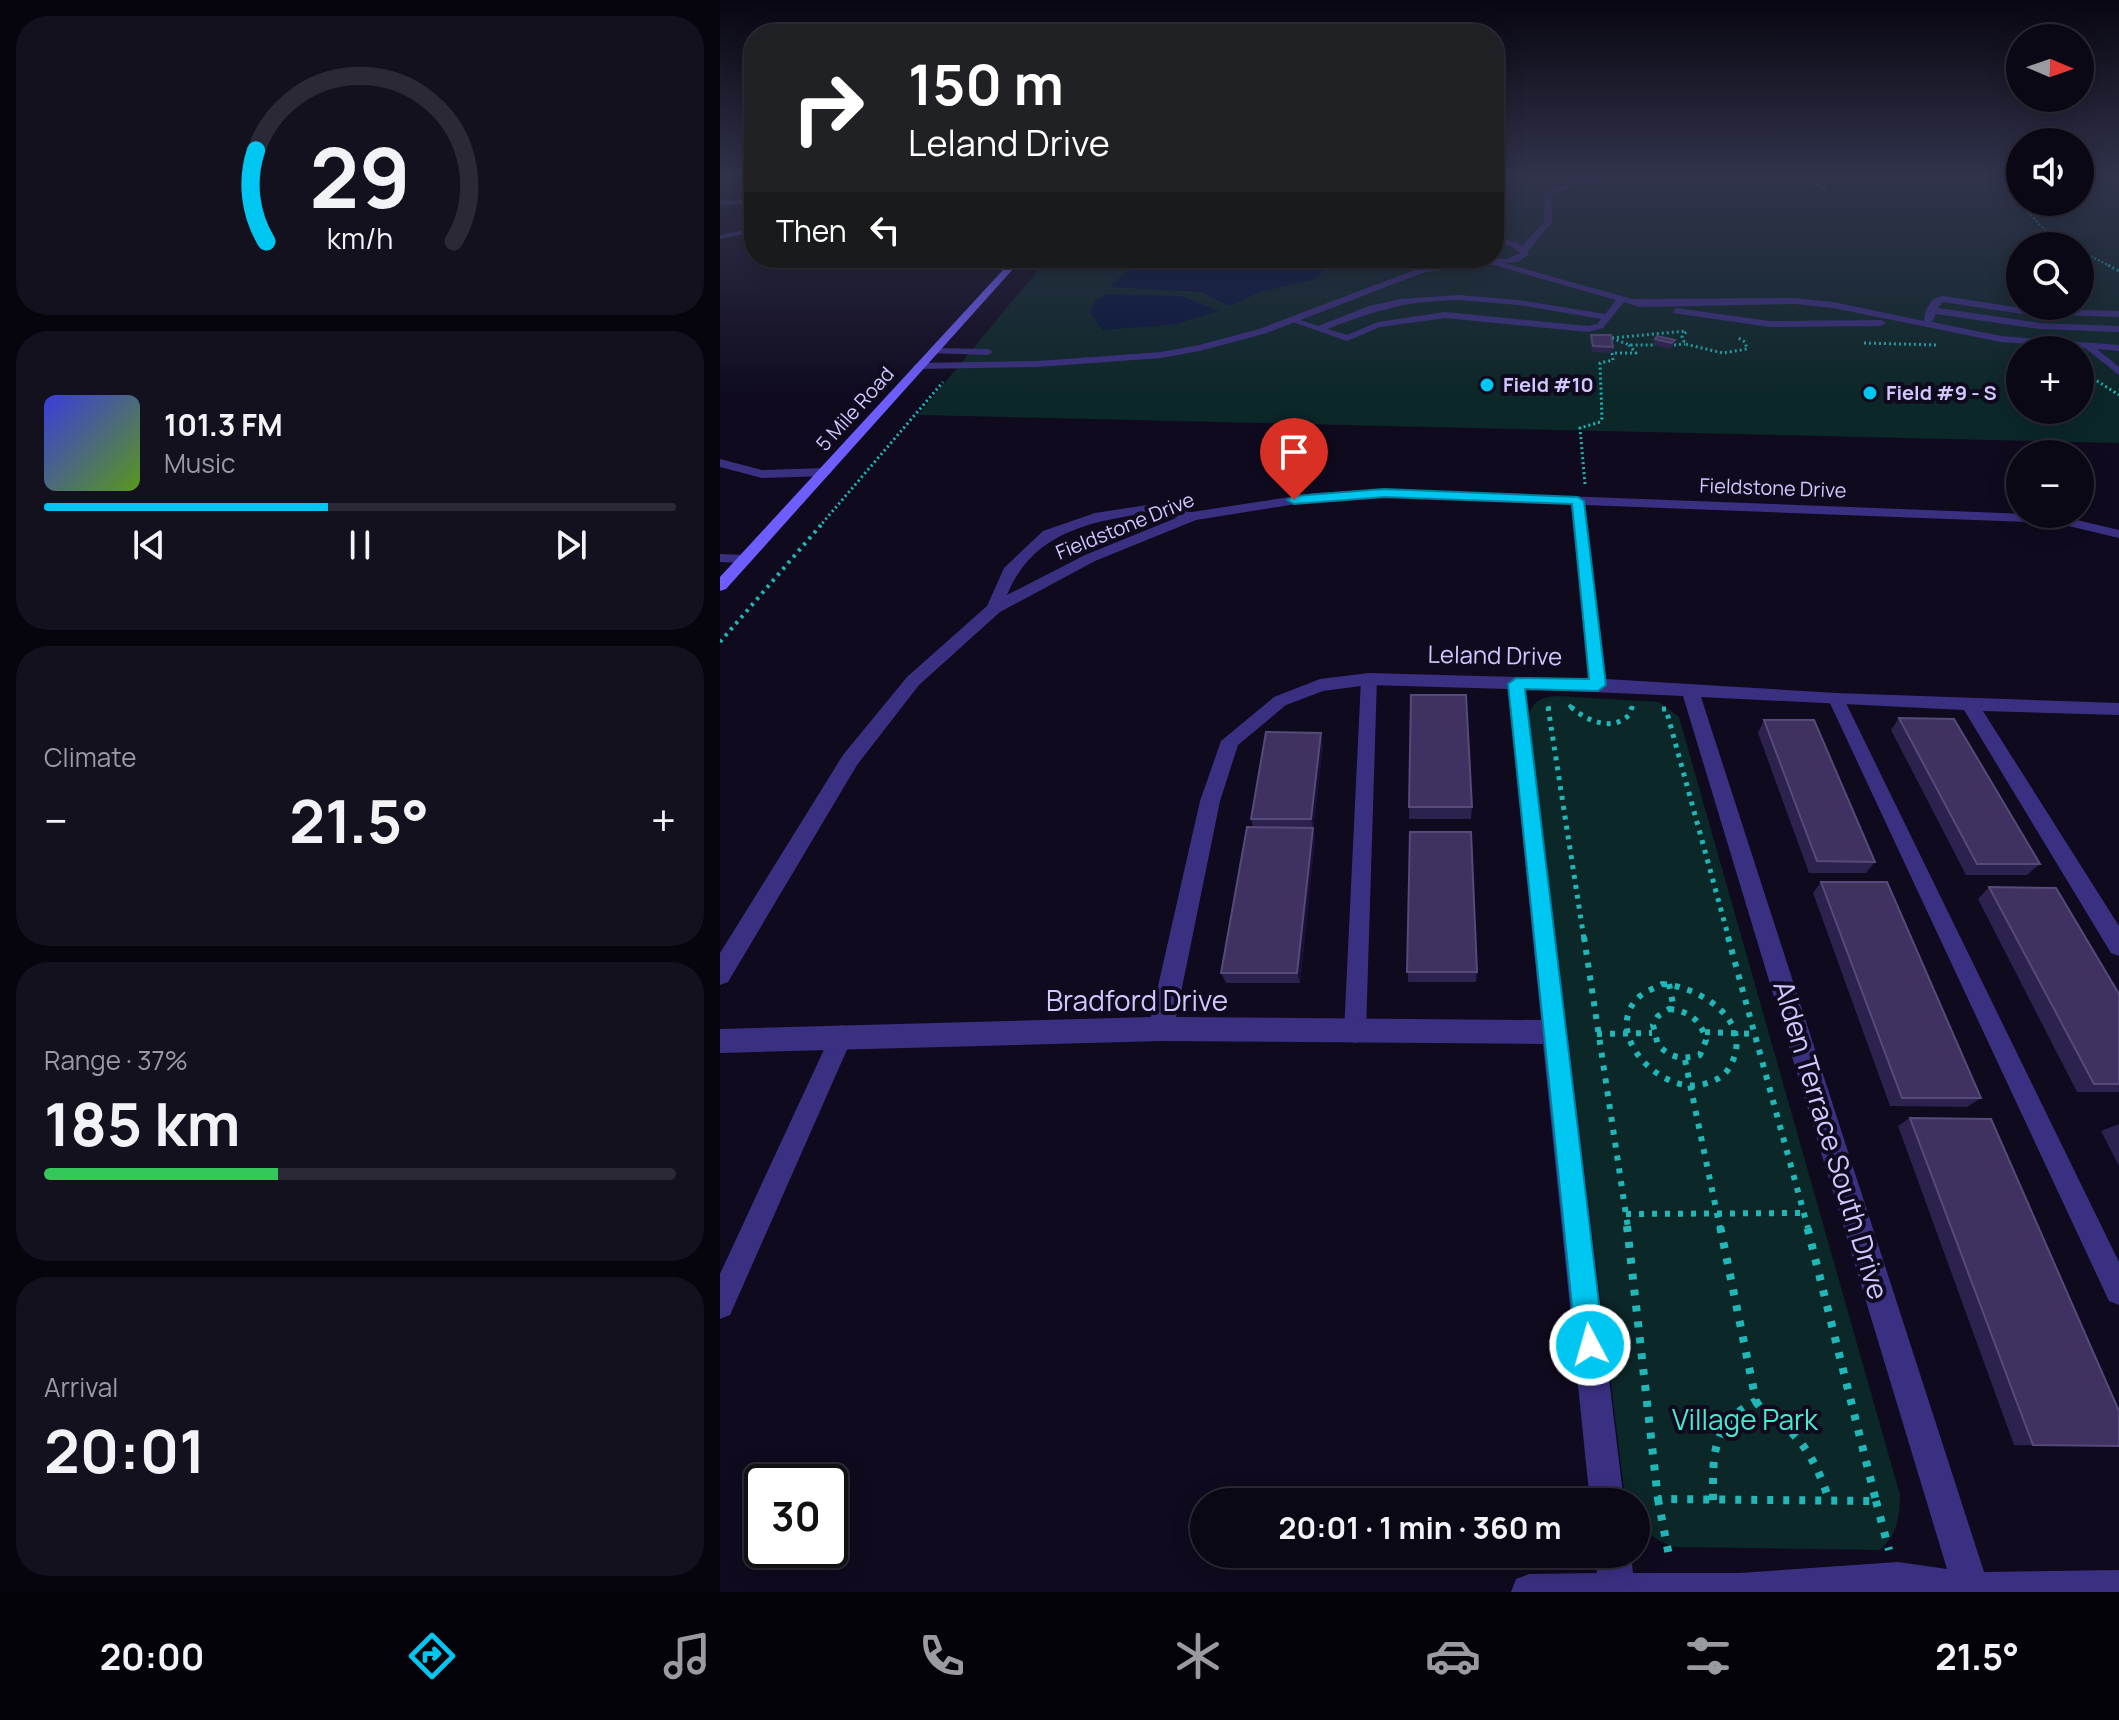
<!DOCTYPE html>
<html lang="en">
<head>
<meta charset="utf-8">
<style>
	:root { --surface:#0b0816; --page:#14111f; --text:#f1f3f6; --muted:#9a9aa1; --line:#2b2935; --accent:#00c6f2 }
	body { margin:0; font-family:Manrope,sans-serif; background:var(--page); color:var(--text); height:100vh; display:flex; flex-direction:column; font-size:30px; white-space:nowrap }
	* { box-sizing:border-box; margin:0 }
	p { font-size:26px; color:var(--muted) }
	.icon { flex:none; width:44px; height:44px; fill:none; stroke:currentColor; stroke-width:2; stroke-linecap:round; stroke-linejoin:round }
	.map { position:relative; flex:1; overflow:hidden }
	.side { display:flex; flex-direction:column; gap:16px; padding:16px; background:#06040c; width:720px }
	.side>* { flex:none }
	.top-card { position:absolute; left:24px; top:24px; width:760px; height:244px; border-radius:32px; box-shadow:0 4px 20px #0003,0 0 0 2px var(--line); background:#202124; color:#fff; overflow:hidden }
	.needle { width:52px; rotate:92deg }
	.buttons { position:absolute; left:1286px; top:24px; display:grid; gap:16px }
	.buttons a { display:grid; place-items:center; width:88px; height:88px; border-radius:50%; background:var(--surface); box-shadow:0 4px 20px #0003,0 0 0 2px var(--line); font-size:40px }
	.speed { position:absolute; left:24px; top:1464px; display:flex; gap:16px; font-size:40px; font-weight:700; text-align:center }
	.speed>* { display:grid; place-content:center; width:104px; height:104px; border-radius:50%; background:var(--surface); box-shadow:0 4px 20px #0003,0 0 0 2px var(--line); line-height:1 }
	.speed .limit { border:4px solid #111; border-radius:12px; background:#fff; color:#111 }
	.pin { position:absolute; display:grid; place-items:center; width:68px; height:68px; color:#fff; margin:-82px -34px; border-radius:50% 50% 50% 0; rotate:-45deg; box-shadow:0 0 8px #0007 }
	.pin .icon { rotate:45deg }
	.me { position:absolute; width:88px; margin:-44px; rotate:354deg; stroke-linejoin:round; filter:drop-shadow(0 0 6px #0008) }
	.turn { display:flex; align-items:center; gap:28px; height:168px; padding:0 32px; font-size:36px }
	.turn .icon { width:104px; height:104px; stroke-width:2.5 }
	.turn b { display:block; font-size:56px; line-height:68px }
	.then { display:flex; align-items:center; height:76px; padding:0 32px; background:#0003; gap:16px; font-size:30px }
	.big { font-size:60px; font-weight:700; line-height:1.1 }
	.side .card { flex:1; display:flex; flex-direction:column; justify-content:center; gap:12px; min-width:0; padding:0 28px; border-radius:32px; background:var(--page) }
	.side .dial { align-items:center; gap:0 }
	.dial svg { height:208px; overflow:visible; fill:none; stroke:var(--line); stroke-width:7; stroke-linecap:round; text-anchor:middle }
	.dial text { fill:var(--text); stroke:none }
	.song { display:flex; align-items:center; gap:24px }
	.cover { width:96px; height:96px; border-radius:12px; background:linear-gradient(135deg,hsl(240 70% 55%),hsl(90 70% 35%)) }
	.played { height:8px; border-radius:4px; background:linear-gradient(90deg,var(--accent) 45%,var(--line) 45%) }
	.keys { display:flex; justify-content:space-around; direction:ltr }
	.heat { display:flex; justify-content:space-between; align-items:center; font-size:44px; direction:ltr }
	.charge { height:12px; border-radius:6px; background:linear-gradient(90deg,#34c759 37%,var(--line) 0) }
	.trip { position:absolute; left:470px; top:1488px; width:460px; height:80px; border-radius:40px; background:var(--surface); box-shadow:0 4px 20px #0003,0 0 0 2px var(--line); font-weight:700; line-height:80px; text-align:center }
	.tab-bar { display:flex; height:128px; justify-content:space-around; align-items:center; background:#040309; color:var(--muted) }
	.tab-bar .icon { width:56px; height:56px }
	.tab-bar .selected { color:var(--accent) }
	.tab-bar b { font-size:36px; color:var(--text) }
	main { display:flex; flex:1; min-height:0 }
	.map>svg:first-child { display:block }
	.green { fill:#0c2728; fill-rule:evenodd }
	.water { fill:#04143d }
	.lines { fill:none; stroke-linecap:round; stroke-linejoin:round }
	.path-far5 { stroke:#21b6b8; stroke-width:2; stroke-dasharray:2 2; stroke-linecap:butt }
	.path-far4 { stroke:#21b6b8; stroke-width:3; stroke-dasharray:2 3; stroke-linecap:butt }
	.path-far3 { stroke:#21b6b8; stroke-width:4; stroke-dasharray:3 5; stroke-linecap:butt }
	.path-far2 { stroke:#21b6b8; stroke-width:5; stroke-dasharray:4 6; stroke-linecap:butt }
	.path-far1 { stroke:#21b6b8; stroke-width:6; stroke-dasharray:5 8; stroke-linecap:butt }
	.path { stroke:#21b6b8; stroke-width:8; stroke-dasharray:6 10; stroke-linecap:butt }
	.lane { fill:#3a3082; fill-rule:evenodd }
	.street { fill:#3a3082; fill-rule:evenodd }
	.secondary { fill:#6f5eff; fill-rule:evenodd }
	.wall { fill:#2d214e }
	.shaded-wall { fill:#1a1033 }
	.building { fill:#3f3261; stroke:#564a7a; stroke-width:2 }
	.route { fill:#00c6f2; stroke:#00819d; stroke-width:2 }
	.poi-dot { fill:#00c6f2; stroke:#0f0a1e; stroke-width:3 }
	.labels { text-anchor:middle; stroke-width:8; stroke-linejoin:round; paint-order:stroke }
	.far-poi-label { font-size:20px; font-weight:bold; fill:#d2c7ff; stroke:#0f0a1e; text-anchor:start }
	.far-street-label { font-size:20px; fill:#d2c7ff; stroke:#0f0a1e }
	.street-label { font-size:24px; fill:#d2c7ff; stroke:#0f0a1e }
	.near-street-label { font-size:28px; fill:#d2c7ff; stroke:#0f0a1e }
	.near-park-label { font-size:28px; fill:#48eace; stroke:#0f0a1e }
</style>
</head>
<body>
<main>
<section class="side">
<div class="card dial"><svg viewBox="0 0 100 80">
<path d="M14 69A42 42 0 1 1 86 69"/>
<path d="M14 69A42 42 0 0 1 10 34" stroke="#00c6f2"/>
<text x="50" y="56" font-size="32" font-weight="700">29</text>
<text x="50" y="72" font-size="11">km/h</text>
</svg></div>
<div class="card">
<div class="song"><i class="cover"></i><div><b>101.3 FM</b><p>Music</p></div></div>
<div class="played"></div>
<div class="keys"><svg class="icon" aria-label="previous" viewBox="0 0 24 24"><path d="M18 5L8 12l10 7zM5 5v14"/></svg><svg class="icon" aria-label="pause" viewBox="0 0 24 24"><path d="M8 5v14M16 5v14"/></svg><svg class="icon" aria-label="next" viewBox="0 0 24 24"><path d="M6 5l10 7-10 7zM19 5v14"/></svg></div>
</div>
<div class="card"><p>Climate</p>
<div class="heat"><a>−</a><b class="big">21.5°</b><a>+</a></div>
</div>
<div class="card"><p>Range · 37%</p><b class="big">185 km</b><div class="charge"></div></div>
<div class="card"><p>Arrival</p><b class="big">20:01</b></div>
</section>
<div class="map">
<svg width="1399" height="1592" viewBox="0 0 1399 1592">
	<rect width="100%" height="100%" fill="#0f0a1e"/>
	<!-- green -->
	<path class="green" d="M1399,179V443L198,415L328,258H774V181L1300,180V202H1360V180ZM1300,246H1360V306H1300ZM1300,350H1360V410H1300Z
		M836,696L939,702L959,717L1180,1495C1180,1518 1177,1534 1160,1550L955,1547C932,1540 916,1527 916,1502H908L905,1498L809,716C813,700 821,698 836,696Z"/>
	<!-- water -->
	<path class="water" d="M455,258H613L614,259L596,279L543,291L509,306L482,292L390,287L406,272Z
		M386,294L461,296L499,311L456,324L383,330L370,312L375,301Z"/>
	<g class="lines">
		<!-- path-far5 -->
		<path class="path-far5" d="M1079,175L1106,190
			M1305,209L1328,233L1350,246
			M1360,251L1392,267"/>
		<!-- path-far4 -->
		<path class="path-far4" d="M1388,265L1399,271
			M966,332L962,337L965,344L1003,353L1027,349L1025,342L1017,337
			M892,338L966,331
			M892,338L909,345H933
			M1144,343L1217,345
			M954,345L965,344
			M1360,370L1399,395
			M865,484L860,428L880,422L882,418L880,363L893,360L892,353H916L909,345
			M99,527L223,382"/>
		<!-- path-far3 -->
		<path class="path-far3" d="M0,642L101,525
			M849,705L853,709
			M829,709L828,704H831
			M912,709L913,705
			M942,709H946"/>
		<!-- path-far2 -->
		<path class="path-far2" d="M828,707L864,939
			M851,707C867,721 892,732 909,715L912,707
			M942,709H946L1009,939"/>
		<!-- path-far1 -->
		<path class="path-far1" d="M864,937L908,1228
			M1008,937L1088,1228
			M942,984C981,987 1037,1022 1009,1068C1003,1078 994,1081 984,1084C939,1096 880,1031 920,996C926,991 935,988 942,984Z
			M949,984L954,1009
			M949,1009C969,1011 981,1020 986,1040L980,1055C962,1060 951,1058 938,1045L933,1025L938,1016Z
			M985,1032L1034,1034
			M877,1034L932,1033
			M965,1060L1000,1228
			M906,1214L1084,1213"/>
		<!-- path -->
		<path class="path" d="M907,1226L938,1499L1156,1501L1087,1226
			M1036,1401C1045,1417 1060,1423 1073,1434C1091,1452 1101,1476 1109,1500
			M938,1499L950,1561
			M993,1500C993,1454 991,1424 1036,1401L1000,1226
			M1156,1501L1169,1550"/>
		<!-- lane -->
		<path class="lane" d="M34,199V203L0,205V201Z
			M34,228V232L0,239V235Z
			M773,260L912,299L1075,298L1113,302L1204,321L1206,310L1213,299L1223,296L1302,308L1399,311V317L1302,314L1223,302L1218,308L1320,323L1399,326V332L1320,329L1216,314L1212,322L1281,336L1399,345V351L1377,349L1399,367V375L1365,348L1281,342L1113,308L1075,304L919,307L904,302L883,328L868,332L725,318L660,327L627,341L567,320L572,317L598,326L649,306L680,299L739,295L799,300L885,314L896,300L770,264ZM739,300L799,305L881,319L877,324L868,326L725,312L658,322L627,335L607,329C659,310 683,301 739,300Z
			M956,308L1050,321L1161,320L1166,323L1161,326L1050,327L953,313Z
			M0,459L42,470L106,468L112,472L106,476L42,478L0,467Z
			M0,554L26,555L33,559L26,563L0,562Z
			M649,674L657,679L646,1032L643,1040L635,1043L627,1040L624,1032L641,679Z
			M1116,693L1124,699L1399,1262V1305L1389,1301L1108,699Z
			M122,1025L130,1028L133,1036L10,1315L0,1319V1274L114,1028Z"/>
		<!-- street -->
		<path class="street" d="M883,175H907L857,184L831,196L832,222L808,251V255L797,262L705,272L547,333L480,351L441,358L317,367L199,369L193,366L199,363L317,361L441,352L479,345L539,329L700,268L750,260L748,258L787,259L800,253L791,246L774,244V238L797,242L802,246L824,222V193L852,181Z
			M213,348L268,349L273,352L268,355L209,353L208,351Z
			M664,489L1336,515L1399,530V538L1336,523L865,505L886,679L1116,693L1399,703V715L1263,711L1399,926V956L1391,953L1244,710L981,697L1264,1572L1399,1570V1592H791L796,1579L809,1574L877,1573L875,1554H911L913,1573H1019L1178,1562L1227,1569L963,696L805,689L904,1502H870L823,1044L441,1041L0,1053V1029L431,1017L480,801L501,741L554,697L600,679L649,673L869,679L851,504L664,497L595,501L476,520L375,561L280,612L199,685L137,765L8,982L0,985V953L123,755L187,677L267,606L284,568L323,531L375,513L427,505L472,512L595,493ZM427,513L456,518L365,555L287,595C312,533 368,522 427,513ZM649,685L788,689L821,1020L456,1017L500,801L518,745L566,705L603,691Z"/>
		<!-- secondary -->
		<path class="secondary" d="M294,258H303L6,589L0,591V577Z"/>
	</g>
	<!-- wall -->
	<path class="wall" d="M871,335L893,347L892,353L872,352L870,340Z
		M935,339L955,340L954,345L950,349L933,345Z
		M691,695L752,807L751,819H689Z
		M1179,718L1320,864L1307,875H1246L1171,730Z
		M1044,720L1155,862L1146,873H1089L1038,733Z
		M603,745L593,830L595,839L580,983H506L501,973L533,827L531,819Z
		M690,832L757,972L756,982H688Z
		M1101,882L1261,1098L1247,1107L1170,1106L1093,893Z
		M1269,887L1399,994V1092H1357L1258,899Z
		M1190,1118L1399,1446L1294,1445L1178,1126Z
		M1399,1124V1166L1381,1131Z"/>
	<!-- shaded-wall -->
	<path class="shaded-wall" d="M601,733L603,745L593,830L595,839L580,983L577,973L593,828L591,819Z"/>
	<!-- building -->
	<path class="building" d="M871,335H891L893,347L873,346Z
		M937,336L955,340L951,343L935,339Z
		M691,695H746L752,807H689Z
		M1179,718L1234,719L1320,864H1257Z
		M1044,720H1094L1155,862L1097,861Z
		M546,732L601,733L591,819H531Z
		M527,827L593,828L577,973H501Z
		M690,832H751L757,972H687Z
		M1101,882H1167L1261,1098H1182Z
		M1269,887L1336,888L1399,994V1084H1374Z
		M1190,1118L1271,1119L1399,1411V1446L1313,1445Z"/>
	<!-- sky -->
	<linearGradient id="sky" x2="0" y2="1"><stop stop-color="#080610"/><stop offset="0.44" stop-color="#31334c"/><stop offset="1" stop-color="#31334c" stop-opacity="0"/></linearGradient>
	<rect width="1399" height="398" fill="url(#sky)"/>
	<!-- route -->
	<path class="route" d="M664,489L858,497L864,501L886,685L878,691L805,689L884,1345L880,1355L870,1359L860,1355L856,1345L788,684L796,678L869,679L852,504L664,497L574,504L567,500L574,496Z"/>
	<!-- markers -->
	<g class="poi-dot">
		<circle cx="767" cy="385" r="8"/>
		<circle cx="1150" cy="393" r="8"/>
	</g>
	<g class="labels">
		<!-- far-poi labels -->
		<g class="far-poi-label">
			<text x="783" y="392">Field #10</text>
			<text x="1166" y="400">Field #9 - S</text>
		</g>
		<!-- far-street labels -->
		<g class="far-street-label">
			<text transform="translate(135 409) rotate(-48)" y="7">5 Mile Road</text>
			<text transform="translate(1053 488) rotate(2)" y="7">Fieldstone Drive</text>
			<text transform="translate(405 526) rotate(-22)" y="7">Fieldstone Drive</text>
		</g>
		<!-- street labels -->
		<g class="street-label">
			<text transform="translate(775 656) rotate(1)" y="8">Leland Drive</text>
		</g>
		<!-- near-street labels -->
		<g class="near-street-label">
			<text x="417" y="1011">Bradford Drive</text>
			<text transform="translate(1111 1140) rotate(73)" y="10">Alden Terrace South Drive</text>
		</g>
		<!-- near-park labels -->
		<g class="near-park-label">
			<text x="1025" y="1430">Village Park</text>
		</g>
	</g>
</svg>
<div class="buttons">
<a><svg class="needle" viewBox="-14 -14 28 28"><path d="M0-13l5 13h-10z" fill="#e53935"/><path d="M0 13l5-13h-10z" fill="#9a9aa1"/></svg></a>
<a><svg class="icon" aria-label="sound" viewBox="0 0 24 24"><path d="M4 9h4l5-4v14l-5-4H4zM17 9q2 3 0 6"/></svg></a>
<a><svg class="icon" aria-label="search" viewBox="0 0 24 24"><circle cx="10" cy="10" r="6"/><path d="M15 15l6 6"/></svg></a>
<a>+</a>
<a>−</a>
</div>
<div class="speed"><div class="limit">30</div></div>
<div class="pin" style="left:574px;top:500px;background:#d93025"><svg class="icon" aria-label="arrive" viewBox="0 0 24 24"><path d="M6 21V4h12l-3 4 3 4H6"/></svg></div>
<svg class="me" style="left:870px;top:1345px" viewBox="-20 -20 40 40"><circle r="17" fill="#00c6f2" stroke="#fff" stroke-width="3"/><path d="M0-11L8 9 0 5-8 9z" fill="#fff"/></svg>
<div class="trip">20:01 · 1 min · 360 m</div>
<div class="top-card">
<div class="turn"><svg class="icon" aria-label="right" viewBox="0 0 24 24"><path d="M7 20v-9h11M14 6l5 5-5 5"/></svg><div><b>150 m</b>Leland Drive</div></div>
<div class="then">Then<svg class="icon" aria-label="left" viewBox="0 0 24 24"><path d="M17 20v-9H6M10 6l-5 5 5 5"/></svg></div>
</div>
</div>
</main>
<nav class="tab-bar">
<b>20:00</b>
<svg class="icon selected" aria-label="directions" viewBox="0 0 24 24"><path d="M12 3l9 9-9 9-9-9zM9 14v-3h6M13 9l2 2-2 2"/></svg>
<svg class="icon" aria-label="music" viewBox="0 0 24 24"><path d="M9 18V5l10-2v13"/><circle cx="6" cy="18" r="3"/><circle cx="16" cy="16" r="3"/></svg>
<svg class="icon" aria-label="phone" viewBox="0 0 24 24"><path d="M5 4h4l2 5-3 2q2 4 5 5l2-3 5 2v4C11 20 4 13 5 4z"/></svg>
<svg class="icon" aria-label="climate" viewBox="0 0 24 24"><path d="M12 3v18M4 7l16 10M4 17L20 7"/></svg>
<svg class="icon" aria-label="car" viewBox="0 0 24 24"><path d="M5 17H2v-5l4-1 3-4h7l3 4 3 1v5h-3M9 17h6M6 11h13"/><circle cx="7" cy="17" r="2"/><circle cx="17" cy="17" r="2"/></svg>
<svg class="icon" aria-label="filters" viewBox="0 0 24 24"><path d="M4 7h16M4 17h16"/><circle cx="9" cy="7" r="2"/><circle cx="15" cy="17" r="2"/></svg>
<b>21.5°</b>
</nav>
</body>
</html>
